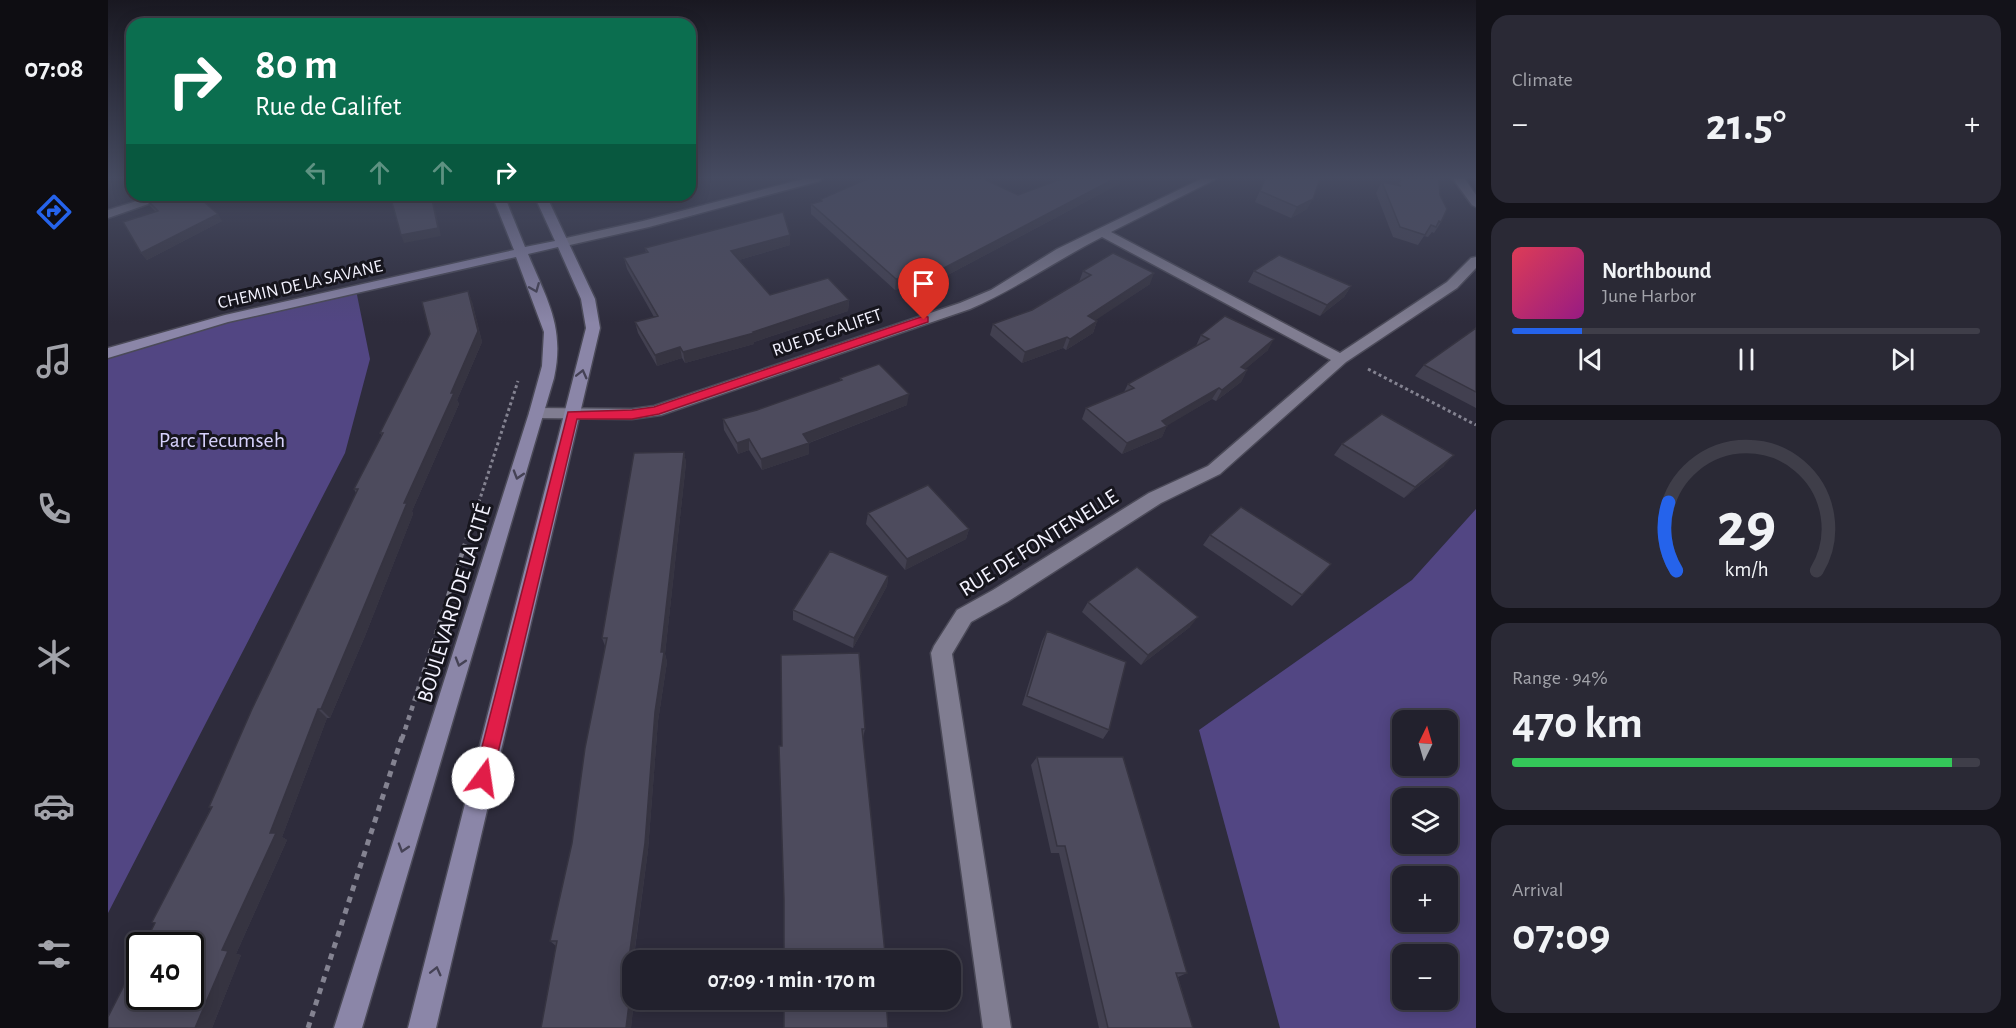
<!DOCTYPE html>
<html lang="en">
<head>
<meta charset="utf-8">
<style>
	:root { --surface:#22212d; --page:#2a2935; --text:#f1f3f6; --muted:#a2a3aa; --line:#3f3e49; --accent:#2563eb }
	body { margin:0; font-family:"Alegreya Sans",sans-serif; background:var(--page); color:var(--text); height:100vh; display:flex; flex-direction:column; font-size:22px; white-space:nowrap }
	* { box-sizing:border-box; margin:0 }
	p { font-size:20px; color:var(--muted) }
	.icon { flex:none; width:33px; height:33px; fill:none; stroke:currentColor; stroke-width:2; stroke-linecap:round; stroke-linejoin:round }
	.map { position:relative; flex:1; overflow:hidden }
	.sheet { display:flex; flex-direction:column; gap:15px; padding:15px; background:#131219; width:540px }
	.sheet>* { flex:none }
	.top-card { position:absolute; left:18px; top:18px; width:570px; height:183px; border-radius:18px; box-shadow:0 3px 15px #0003,0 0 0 2px var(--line); background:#0b6e4f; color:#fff; overflow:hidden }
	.needle { width:39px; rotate:5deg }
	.buttons { position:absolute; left:1284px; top:710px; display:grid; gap:12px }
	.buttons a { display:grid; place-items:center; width:66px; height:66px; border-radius:12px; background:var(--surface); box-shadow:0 3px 15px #0003,0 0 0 2px var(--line); font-size:30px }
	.speed { position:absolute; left:18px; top:932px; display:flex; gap:12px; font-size:30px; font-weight:700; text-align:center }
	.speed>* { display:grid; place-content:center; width:78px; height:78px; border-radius:50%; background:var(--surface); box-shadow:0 3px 15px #0003,0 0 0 2px var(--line); line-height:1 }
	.speed .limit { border:3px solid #111; border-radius:9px; background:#fff; color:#111 }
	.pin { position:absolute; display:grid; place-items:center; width:51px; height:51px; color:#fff; margin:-62px -26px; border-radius:50% 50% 50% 0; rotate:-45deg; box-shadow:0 0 6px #0007 }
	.pin .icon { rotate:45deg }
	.me { position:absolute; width:66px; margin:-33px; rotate:14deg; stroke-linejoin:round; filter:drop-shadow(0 0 4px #0008) }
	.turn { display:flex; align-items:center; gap:21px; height:126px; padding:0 30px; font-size:27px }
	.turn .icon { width:78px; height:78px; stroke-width:2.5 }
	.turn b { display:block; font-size:42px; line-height:51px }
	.lanes { display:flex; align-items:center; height:57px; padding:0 30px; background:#0003; justify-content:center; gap:30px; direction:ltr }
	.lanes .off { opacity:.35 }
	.big { font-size:45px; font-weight:600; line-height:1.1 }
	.sheet .widget { flex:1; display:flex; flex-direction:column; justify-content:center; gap:9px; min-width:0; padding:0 21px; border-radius:18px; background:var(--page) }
	.sheet .dial { align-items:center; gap:0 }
	.dial svg { height:156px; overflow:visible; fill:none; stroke:var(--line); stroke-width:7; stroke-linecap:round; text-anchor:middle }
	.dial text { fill:var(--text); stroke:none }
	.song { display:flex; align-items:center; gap:18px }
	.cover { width:72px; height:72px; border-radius:9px; background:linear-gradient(135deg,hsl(350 70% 55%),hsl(310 70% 35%)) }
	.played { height:6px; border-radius:3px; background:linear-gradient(90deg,var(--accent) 15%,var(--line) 15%) }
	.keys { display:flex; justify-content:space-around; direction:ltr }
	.heat { display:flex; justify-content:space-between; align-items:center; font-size:33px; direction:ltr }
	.charge { height:9px; border-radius:4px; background:linear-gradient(90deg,#34c759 94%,var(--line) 0) }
	.trip { position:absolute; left:514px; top:950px; width:339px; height:60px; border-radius:18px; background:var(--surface); box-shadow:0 3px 15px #0003,0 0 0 2px var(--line); font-weight:600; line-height:60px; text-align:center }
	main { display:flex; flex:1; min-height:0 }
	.tabs { display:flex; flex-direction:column; width:108px; justify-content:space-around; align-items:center; background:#0e0d12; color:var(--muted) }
	.tabs .icon { width:42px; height:42px }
	.tabs .current { color:var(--accent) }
	.tabs b { font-size:27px; color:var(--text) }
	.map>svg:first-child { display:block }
	.green { fill:#524683; fill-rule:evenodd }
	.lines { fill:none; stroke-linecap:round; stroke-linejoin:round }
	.street-casing { stroke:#4b4a58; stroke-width:3 }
	.secondary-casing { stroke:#4b4a58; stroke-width:3 }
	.path-far2 { stroke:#848391; stroke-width:3; stroke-dasharray:3 3; stroke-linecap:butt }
	.path-far1 { stroke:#848391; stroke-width:4.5; stroke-dasharray:5 5; stroke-linecap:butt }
	.path { stroke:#848391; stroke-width:5; stroke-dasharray:6 6; stroke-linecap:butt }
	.street { fill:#807d91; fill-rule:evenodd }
	.secondary { fill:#8b86a8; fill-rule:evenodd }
	.wall { fill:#424050 }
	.shaded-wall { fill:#363441 }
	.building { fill:#4d4b5d; stroke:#363441; stroke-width:1.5 }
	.oneway { stroke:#454255 }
	.route { fill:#e11d48; stroke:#92132f; stroke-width:1.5 }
	.labels { text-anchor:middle; stroke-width:6; stroke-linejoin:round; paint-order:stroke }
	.far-street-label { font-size:18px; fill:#f4f3ff; stroke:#16151d }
	.park-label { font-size:22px; fill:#d6d1fb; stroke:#16151d }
	.street-label { font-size:22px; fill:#f4f3ff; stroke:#16151d }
</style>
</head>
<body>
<main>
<nav class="tabs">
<b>07:08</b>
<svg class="icon current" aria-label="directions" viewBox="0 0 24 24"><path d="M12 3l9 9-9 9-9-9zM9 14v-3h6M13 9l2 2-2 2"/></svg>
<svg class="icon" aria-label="music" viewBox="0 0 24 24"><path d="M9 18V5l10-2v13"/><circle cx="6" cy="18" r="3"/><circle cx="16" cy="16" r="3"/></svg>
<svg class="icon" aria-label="phone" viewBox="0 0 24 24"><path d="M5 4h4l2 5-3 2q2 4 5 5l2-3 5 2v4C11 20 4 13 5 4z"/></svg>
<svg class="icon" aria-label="climate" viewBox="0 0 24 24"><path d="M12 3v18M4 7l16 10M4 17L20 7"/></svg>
<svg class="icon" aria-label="car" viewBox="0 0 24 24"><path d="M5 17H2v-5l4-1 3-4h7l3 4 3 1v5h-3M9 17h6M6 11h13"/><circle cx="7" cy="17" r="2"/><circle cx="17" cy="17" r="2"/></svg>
<svg class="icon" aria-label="filters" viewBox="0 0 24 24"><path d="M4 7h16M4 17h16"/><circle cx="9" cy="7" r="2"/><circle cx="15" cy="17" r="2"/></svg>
</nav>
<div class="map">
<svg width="1368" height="1028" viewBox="0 0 1368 1028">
	<rect width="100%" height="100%" fill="#2e2c3c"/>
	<!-- green -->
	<path class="green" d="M248,290L262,359L237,453L0,913V353L32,343Z
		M1368,509V1028H1172L1091,730L1304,580ZM1294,720H1340V765H1294ZM1294,798H1340V843H1294ZM1294,876H1340V921H1294ZM1294,954H1340V999H1294Z"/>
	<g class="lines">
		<!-- street casing -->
		<g class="street-casing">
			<path id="street" d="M695,179H714L712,181L541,227L453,247L447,243L449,240L535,221Z
				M1093,179H1108L1003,232L1232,353L1339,282L1363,258L1368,257V268L1349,288L1238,362L1112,474L1053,503L899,602L863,622L844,654L903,1028H875L823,653L826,646L849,610L885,590L1041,493L1100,466L1223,360L994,237C949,260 908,289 862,309L553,415L524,419L429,418L423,417L421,413L423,409L429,408L524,409L546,406L852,303L883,290L949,249Z
				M1345,179H1357L1368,195V207L1364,205Z
				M48,195H66L0,218V210Z"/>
		</g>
		<!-- secondary casing -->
		<g class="secondary-casing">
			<path id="secondary" d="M384,195H396L417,247L447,241L426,195H438L487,299L492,328L328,1028H300L478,328L473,299L450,247L420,254C439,300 457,327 446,378L254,1028H226L421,413L434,366L436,332L408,257L120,322L0,358V348L117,315L406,250Z"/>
		</g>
		<!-- path-far2 -->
		<path class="path-far2" d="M1260,369L1368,425
			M369,508L410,381"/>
		<!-- path-far1 -->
		<path class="path-far1" d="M294,739L369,507"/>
		<!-- path -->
		<path class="path" d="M200,1028L294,737"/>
		<!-- street -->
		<use href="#street" class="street"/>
		<!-- secondary -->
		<use href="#secondary" class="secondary"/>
	</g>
	<!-- wall -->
	<path class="wall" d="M16,179H24V187Z
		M953,179H1013L1011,184L834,278L810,286L807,283L787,290L703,214V204L713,201V199L910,195Z
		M1157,179H1212L1199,209L1183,218L1147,202Z
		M1294,179L1333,222L1326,233L1324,232L1320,237L1316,236L1310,245L1285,237L1268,193L1274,182L1289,185Z
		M500,195H535L505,202Z
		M37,198L114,221L39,260L33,253L48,212L42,206Z
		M682,235V245L631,260L662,295L741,300L740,311L646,342V344L577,363L574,358L549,366L530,333L527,322L546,317L519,269L516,258L538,253L537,248Z
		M975,271L1042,284L987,320L989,321L985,333L958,350L955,348L914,363L882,335L885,324L924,310L971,282Z
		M1146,271L1243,286L1236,297L1212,316L1140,282Z
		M364,302L374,342L349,400L351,404L304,511L305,514L257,636L222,718H219L174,837L179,840L128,954L133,955L104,1028L47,923L44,922L103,808L101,807L248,493L246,489L274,436L272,433Z
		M1368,328V408L1307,376L1316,365Z
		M1093,335L1160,350L1137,369L1139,370L1133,382L1108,401L1104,399L1059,425L1054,437L1014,454L974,419L978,408L1016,392L1020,384L1088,346Z
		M732,378L799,405L701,443V454L654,470L641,450L630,454L616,430L615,419L649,410L732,381Z
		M1234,444L1336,466L1296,498L1226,455Z
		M576,452L578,463L557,654L559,662L550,721L540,850L524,972L525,999H526L523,1028H433L448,946L442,941L464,843L497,646L494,638Z
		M760,513L861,529L858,539L797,570L758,524Z
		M1102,535L1223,564L1184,606L1095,545Z
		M780,576L779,586L745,648L685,620V610Z
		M980,602L1082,627L1033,665L974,612Z
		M939,631L1001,730L995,739L914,705L934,641Z
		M673,655L757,729L755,738L777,953L774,957L676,900Z
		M929,757L1079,973L1070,977L1085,1028H991L951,853H943L923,765Z"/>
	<!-- shaded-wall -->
	<path class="shaded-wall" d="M1006,179H1013L1011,184L834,278L810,286L812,275Z
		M323,195H324L333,236L296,243L293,235Z
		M503,195H535L505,202Z
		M1205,199L1199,209L1183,218L1189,207Z
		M110,214L114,221L39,260L33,253Z
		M682,235V245L624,262L623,251Z
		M809,273L807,283L787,290L788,279Z
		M1046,273L1042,284L976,328L980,316Z
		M1243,286L1236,297L1212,316L1219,305Z
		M360,291L364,302L374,342L349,400L351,404L304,511L305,514L257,636L222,718L213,709L296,503L343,393Z
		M741,300L740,311L646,342V344L577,363L575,352L645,332Z
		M989,321L985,333L958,350L962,339Z
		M959,337L955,348L914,363L917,352Z
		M1166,339L1160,350L1127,378L1133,367Z
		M572,347L574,358L549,366L547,355Z
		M1139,370L1133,382L1108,401L1114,390Z
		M1111,388L1104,399L1057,427L1059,426L1054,437L1014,454L1019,443L1054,421Z
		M801,394L799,405L695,445V434Z
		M641,439V450L630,454L629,443Z
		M701,443V454L654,470L653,459Z
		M576,452L578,463L557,654L559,662L550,721L540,850L523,977L519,972L553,652Z
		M1346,455L1336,466L1296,498L1307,487Z
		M861,529L858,539L797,570L799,559Z
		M780,576L779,586L745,648L746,638Z
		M1090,617L1082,627L1033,665L1040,655Z
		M210,709L219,718L174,837L179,840L128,954L133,955L104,1028H87L114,950L162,833Z
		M525,973V999H526L523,1028H518Z"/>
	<!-- building -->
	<path class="building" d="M18,179H24V185Z
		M759,179H876L910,195L953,179H1006L836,268L812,275L809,273L788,279L703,204L714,201L713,199Z
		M1157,179H1212L1205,199L1189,207L1152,191Z
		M1294,179H1331L1332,195L1339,209L1333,222L1331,221L1328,227L1323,225L1317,235L1292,227L1274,182L1293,186L1290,184Z
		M45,195H88L110,214L33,253L15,222L50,211L37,198Z
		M282,195H323L330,228L293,235Z
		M675,212L682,235L623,251L662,295L720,278L741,300L645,332L646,333L575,352L572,347L547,355L527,322L550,316L516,258L540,252L537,248Z
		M1005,253L1046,273L980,316L989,321L962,339L959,337L917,352L885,324L924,310L983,275L975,271Z
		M1171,255L1243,286L1219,305L1146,271Z
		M360,291L370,331L343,393H346L296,503H299L248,626L213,709H210L162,833H168L114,950L120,951L87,1028H0V1017L32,954V996H82V945H36L47,923L44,922L104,807H101L144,709L250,489H246L275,433H272L322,334L314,302Z
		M1117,316L1166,339L1133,367L1139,370L1114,390L1111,388L1054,421L1059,426L1019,443L978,408L1026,388L1020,384L1101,339L1093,335Z
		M1368,328V392L1316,365Z
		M771,364L801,394L695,434L701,443L653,459L641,439L629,443L615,419L649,410L734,380L732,378Z
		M1274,414L1346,455L1307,487L1234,444Z
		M576,452L553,652H556L547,712L537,843L519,972H525L518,1028H433L449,941H442L464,843L477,748L499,638H494L526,453Z
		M820,485L861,529L799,559L760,513Z
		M1133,507L1223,564L1194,595L1102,535Z
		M722,551L780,576L746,638L685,610Z
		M1029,567L1090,617L1040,655L980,602Z
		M939,631L1018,662L1001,730L919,696Z
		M751,653L757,729H754L777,953H773L774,960H676V900L671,746H674L673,655Z
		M929,757H1015L1079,973H1068L1085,1028H1000L957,846H949Z
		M676,999H778L780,1028H676Z"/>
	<!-- one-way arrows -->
	<defs><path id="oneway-chevron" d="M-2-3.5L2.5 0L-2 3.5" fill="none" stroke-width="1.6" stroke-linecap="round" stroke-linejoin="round" transform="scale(1.5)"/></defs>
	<g class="oneway">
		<use href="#oneway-chevron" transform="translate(427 288) rotate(68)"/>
		<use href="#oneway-chevron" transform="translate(474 374) rotate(-76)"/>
		<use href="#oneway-chevron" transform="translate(410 475) rotate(107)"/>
		<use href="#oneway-chevron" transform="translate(352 662) rotate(107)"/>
		<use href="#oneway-chevron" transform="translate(295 848) rotate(107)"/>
		<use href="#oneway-chevron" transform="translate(328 971) rotate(-76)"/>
	</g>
	<!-- sky -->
	<linearGradient id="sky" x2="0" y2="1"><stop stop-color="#191821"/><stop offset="0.55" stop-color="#464b61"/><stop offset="1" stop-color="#464b61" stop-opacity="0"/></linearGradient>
	<rect width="1368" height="323" fill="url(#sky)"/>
	<!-- route -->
	<path class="route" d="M816,316L820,317V322L551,414L524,419H469L384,778L382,784L375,787L369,784L366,778L460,412L524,410L546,407Z"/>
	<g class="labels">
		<!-- far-street labels -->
		<g class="far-street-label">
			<text transform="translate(192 284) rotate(-13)" y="6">CHEMIN DE LA SAVANE</text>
			<text transform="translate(719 332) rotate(-19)" y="6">RUE DE GALIFET</text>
		</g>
		<!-- park labels -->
		<g class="park-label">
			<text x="114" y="447">Parc Tecumseh</text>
		</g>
		<!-- street labels -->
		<g class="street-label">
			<text transform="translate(930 542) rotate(-32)" y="8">RUE DE FONTENELLE</text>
			<text transform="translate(345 603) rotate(-73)" y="8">BOULEVARD DE LA CITÉ</text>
		</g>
	</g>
</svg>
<div class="buttons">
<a><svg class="needle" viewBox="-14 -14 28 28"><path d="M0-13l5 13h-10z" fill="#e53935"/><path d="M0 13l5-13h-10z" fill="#a2a3aa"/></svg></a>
<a><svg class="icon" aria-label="layers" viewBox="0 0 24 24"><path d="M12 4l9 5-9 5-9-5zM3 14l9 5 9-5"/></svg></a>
<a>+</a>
<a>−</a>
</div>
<div class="speed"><div class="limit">40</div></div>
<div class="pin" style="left:816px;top:320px;background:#d93025"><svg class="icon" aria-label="arrive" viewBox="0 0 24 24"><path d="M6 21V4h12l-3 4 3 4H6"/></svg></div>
<svg class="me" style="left:375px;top:778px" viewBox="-20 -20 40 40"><circle r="19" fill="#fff"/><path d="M0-13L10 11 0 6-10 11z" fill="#e11d48"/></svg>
<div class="trip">07:09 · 1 min · 170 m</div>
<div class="top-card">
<div class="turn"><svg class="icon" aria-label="right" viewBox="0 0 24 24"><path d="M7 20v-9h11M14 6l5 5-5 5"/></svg><div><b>80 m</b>Rue de Galifet</div></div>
<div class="lanes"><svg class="icon off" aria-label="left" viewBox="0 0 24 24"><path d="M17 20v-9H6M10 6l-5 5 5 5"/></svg><svg class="icon off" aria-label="ahead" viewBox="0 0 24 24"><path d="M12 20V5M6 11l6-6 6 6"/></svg><svg class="icon off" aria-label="ahead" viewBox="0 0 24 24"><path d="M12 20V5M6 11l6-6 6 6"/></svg><svg class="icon" aria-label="right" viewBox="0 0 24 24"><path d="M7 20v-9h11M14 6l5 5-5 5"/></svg></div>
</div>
</div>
<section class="sheet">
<div class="widget"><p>Climate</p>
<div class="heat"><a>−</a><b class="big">21.5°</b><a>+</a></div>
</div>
<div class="widget">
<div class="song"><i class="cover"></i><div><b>Northbound</b><p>June Harbor</p></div></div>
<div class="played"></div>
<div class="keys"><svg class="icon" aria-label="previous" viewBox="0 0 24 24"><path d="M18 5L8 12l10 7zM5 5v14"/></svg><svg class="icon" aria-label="pause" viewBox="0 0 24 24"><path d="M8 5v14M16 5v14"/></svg><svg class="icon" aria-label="next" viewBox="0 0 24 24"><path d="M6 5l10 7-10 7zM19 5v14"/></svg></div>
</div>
<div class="widget dial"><svg viewBox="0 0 100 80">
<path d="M14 69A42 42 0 1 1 86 69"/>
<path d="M14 69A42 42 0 0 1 10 34" stroke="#2563eb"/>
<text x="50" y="56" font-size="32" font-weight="700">29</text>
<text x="50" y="72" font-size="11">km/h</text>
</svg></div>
<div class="widget"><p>Range · 94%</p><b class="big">470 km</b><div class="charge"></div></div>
<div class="widget"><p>Arrival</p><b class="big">07:09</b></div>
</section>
</main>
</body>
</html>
